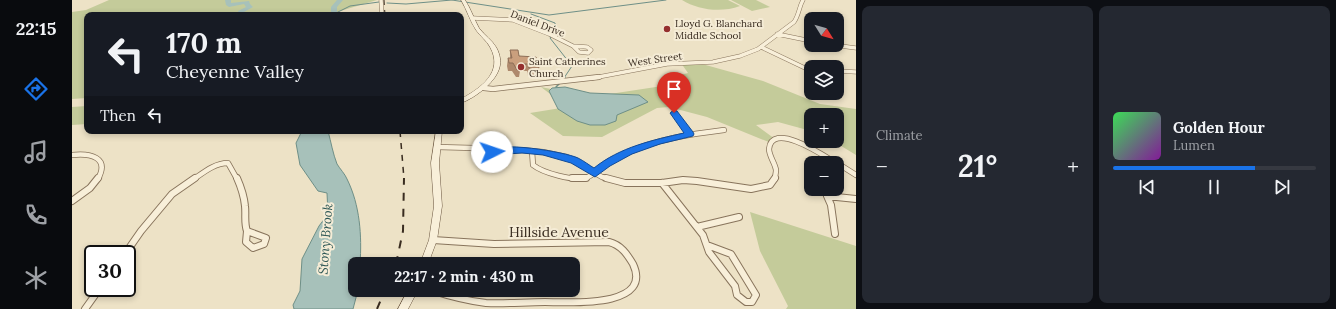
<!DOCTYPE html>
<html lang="en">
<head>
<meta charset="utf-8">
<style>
	:root { --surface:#171b24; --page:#242831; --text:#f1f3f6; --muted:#9ea1a6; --line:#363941; --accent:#1a73e8 }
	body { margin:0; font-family:Lora,serif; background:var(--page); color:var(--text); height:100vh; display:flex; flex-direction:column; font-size:15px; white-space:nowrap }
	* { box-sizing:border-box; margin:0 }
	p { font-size:13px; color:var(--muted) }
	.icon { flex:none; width:22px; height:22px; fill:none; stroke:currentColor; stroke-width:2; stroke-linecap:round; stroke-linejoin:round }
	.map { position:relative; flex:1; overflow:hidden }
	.panel { display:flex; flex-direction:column; gap:6px; padding:6px; background:#0d0f14; width:480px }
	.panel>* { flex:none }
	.hud { position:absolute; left:12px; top:12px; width:380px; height:122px; border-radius:8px; box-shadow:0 2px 6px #0003; background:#171b24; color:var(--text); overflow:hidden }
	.needle { width:26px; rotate:127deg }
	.controls { position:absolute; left:732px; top:12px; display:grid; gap:8px }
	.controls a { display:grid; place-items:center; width:40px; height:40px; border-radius:8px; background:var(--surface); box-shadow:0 2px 6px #0003; font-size:20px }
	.speed { position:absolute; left:12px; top:245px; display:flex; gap:8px; font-size:20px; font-weight:700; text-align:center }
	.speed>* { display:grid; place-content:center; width:52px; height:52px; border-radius:50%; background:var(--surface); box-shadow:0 2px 6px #0003; line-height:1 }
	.speed .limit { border:2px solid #111; border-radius:6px; background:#fff; color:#111 }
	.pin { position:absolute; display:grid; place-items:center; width:34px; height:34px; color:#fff; margin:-41px -17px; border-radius:50% 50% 50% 0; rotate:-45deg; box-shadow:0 0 4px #0007 }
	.pin .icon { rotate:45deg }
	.me { position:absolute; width:44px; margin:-22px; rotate:86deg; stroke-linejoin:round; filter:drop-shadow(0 0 3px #0008) }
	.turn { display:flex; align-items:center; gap:14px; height:84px; padding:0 16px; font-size:18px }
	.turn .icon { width:52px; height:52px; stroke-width:2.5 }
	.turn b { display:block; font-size:28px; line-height:34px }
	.then { display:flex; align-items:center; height:38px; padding:0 16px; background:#0003; gap:8px; font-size:15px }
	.big { font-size:30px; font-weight:700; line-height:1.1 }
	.panel .tile { flex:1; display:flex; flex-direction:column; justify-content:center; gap:6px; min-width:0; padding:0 14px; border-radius:8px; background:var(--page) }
	.song { display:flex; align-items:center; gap:12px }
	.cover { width:48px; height:48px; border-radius:6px; background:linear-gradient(135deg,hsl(130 70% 55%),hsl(290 70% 35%)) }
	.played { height:4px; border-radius:2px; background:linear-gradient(90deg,var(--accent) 70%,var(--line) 70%) }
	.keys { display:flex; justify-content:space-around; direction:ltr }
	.heat { display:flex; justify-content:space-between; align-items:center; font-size:22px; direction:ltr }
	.panel .tiles { flex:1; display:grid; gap:6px; grid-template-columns:repeat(2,1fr) }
	.trip { position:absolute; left:276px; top:257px; width:232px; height:40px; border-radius:8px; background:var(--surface); box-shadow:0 2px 6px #0003; font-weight:700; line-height:40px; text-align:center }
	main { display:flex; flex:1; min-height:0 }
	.tabs { display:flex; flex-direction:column; width:72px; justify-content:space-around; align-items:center; background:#090b0e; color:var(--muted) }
	.tabs .icon { width:28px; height:28px }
	.tabs .on { color:var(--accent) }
	.tabs b { font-size:18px; color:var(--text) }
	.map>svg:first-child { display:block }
	.green { fill:#c4cb9a }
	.water { fill:#a7c1ba; stroke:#6e8f87 }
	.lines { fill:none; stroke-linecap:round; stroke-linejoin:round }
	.stream-far1 { stroke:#6e8f87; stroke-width:1 }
	.stream { stroke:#6e8f87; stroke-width:1.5 }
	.river { fill:#a7c1ba; fill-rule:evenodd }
	.street-far2-casing { stroke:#88745c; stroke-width:4.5 }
	.street-far1-casing { stroke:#88745c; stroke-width:6 }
	.street-casing { stroke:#88745c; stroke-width:8 }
	.secondary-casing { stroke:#6a553f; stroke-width:1 }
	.street-far2 { stroke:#f8efd9; stroke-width:3.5 }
	.street-far1 { stroke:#f8efd9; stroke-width:4.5 }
	.street { stroke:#f8efd9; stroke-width:6 }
	.secondary { fill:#f8efd9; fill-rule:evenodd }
	.rail-far2 { stroke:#392c20; stroke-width:1; stroke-dasharray:5 5; stroke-linecap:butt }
	.rail-far1 { stroke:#392c20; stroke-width:1.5; stroke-dasharray:6 6; stroke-linecap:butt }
	.rail { stroke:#392c20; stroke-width:2; stroke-dasharray:8 8; stroke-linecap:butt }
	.wall { fill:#ae896c }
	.building { fill:#ca9f7d; stroke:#8d6f58 }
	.route { fill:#1a73e8; stroke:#114b97 }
	.poi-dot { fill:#952f2e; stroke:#f5ecd6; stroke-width:1.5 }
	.labels { text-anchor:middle; stroke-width:4; stroke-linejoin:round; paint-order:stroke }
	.far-street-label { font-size:10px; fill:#392c20; stroke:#f5ecd6 }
	.far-poi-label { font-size:10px; fill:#392c20; stroke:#f5ecd6; text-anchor:start }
	.water-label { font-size:13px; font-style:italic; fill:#2f5856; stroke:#f5ecd6 }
	.near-street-label { font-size:14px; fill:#392c20; stroke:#f5ecd6 }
</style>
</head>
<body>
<main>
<nav class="tabs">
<b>22:15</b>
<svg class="icon on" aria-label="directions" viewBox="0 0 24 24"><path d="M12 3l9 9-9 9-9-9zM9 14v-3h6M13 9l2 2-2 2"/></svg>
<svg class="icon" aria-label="music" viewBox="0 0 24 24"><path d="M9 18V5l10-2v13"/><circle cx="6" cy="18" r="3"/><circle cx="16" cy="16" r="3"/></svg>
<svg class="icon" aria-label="phone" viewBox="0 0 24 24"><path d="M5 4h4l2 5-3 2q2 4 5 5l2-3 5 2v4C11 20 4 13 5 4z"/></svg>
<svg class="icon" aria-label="climate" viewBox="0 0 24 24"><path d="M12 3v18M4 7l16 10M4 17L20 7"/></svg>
</nav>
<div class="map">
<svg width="784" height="309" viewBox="0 0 784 309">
	<rect width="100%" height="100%" fill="#ede2c6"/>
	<!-- green -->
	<path class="green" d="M37,0H305L265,12L261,15H15V98L0,99V12L14,10Z
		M610,0H656L668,6C649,13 626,10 610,0Z
		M659,0H684L698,7L680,11Z
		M623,62L691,81L748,104L784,109V155L761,141H765V115H739V131L706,122L684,125L703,139L699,143L635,117L597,107L585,108L530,137L491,136L458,113L495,107L469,87L518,97L597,85L608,75L616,73L609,63Z
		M15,106V124L0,125V107Z
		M678,212L784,246V309H714L716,306L688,251Z"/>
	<!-- water -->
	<path class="water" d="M493,87L518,93L567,95L576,102L545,115L544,121L533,125H518L505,121L486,109L477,91L480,88Z
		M230,131H256C259,142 261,154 265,164C268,169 273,174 275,179C288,205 290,236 288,264H283V290H286L281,309H222L221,305L228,291L230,259L247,226L256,214L255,193L246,191L228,165L224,143Z"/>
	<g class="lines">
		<!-- stream-far1 -->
		<path class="stream-far1" d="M380,0L477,15L594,0
			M315,3L334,4L380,0
			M459,14L483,23L484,30L478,38L500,66L492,78
			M260,15L278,6L307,2"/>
		<!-- stream -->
		<path class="stream" d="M491,80L493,77
			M484,87L488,83"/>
		<!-- river -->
		<path class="river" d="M153,0H159V3L177,1L178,4L181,7L172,12L174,15H168L166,11L174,7L172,4L157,7L154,5Z
			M265,0H271L265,7V13L263,15H256L259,12V7Z"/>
		<!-- street-far2 casing -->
		<g class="street-far2-casing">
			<path id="street-far2" d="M309,0L310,15
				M400,18L441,20L477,34L501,46
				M705,34L739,41
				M761,45L784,48
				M501,46L515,47L519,50L516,53L507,52Z
				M689,47L735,69H739
				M765,71L784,72
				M521,78L595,64L641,62L668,56L686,49L722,22C727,15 727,7 731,0"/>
		</g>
		<!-- street-far1 casing -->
		<g class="street-far1-casing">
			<path id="street-far1" d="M412,88L421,89L527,77
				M602,113L618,134
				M365,147L402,148L420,152L450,150L471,152L495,157L530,177L538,179
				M460,151L461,165C471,173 501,181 513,178C520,177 527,168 533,164C539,159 547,157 555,153C585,139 619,134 652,130
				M0,155C18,153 38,157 26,179
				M765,163L784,175
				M122,179C132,172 143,163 156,163L165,179
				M703,179C703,176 704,173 704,170C703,163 697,156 697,149C700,120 754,157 764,163"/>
		</g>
		<!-- street casing -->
		<g class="street-casing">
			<path id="street" d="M165,178C169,187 172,196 173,206C174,214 172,223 175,231
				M500,178H514
				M534,178L553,183H590L611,180L625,181L679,189L698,185L703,178
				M590,183L631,235L637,252L663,286L665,295L674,302H680L684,295L659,254L635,245
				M0,201L18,188L26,178
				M625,227L667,217
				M175,231L194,238L192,244L181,248L174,242Z
				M763,234L759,205L755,196L784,199
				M53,254L69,231L100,194L123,178
				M358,290C377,296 395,301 414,303C434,304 453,302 473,302C495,302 582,309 561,264C555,254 549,245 537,242L422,244L361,240
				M13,309L28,288"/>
		</g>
		<!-- secondary casing -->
		<g class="secondary-casing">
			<path id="secondary" d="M389,0H393C399,9 402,19 407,28C412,35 420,40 424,47C427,52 429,59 428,65C426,81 403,98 389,103V99C409,88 432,72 418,47C415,41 408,36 404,30C398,21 395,10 389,0Z
				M364,131H370L367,163L370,206L365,240L356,264H348L357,240L362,206L359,163Z
				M336,290H346L336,309H326Z"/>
		</g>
		<!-- street-far2 -->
		<use href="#street-far2" class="street-far2"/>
		<!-- street-far1 -->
		<use href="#street-far1" class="street-far1"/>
		<!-- street -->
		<use href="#street" class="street"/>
		<!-- secondary -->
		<use href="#secondary" class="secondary"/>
		<!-- rail-far2 -->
		<path class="rail-far2" d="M312,0L313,15"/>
		<!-- rail-far1 -->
		<path class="rail-far1" d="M328,131L332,179"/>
		<!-- rail -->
		<path class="rail" d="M324,264L331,231L332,178
			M305,309L313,290"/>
	</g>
	<!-- wall -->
	<path class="wall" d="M438,50L467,68L466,75L456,76L455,71H448L447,77H444L440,71H436L435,66L436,58H438Z"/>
	<!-- building -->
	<path class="building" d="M438,50H446L447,56L464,57L467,68H457L456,64H449L448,70H445L441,63H437L436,58H440Z"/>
	<!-- route -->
	<path class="route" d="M602,110L605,111L621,132L622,134L621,136L588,144L560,154L538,166L523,177L499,163L471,155L450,153L420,155L415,152C425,140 493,152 506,158C512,161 517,165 522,168C548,147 581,140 612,133L598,113Z"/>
	<!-- markers -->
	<g class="poi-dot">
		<circle cx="595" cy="29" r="4"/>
		<circle cx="449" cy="67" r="4"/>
	</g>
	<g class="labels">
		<!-- far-street labels -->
		<g class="far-street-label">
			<text transform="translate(466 23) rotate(21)" y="4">Daniel Drive</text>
			<text transform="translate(583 59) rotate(-8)" y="4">West Street</text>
		</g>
		<!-- far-poi labels -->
		<g class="far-poi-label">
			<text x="603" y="27">Lloyd G. Blanchard<tspan x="603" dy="12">Middle School</tspan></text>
			<text x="457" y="65">Saint Catherines<tspan x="457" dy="12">Church</tspan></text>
		</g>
		<!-- water labels -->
		<g class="water-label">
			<text transform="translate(253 239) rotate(-86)" y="5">Stony Brook</text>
		</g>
		<!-- near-street labels -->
		<g class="near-street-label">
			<text x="487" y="237">Hillside Avenue</text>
		</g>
	</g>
</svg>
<div class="controls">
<a><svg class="needle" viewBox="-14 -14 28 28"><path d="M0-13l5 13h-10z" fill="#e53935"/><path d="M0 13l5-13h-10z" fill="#9ea1a6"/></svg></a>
<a><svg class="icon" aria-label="layers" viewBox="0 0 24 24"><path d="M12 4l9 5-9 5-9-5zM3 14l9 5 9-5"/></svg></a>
<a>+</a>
<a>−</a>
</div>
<div class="speed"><div class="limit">30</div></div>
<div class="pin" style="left:602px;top:113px;background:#d93025"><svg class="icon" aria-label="arrive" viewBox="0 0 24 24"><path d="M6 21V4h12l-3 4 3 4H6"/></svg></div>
<svg class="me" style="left:420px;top:152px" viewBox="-20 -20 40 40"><circle r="19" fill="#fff"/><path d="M0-13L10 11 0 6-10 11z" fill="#1a73e8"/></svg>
<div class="trip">22:17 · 2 min · 430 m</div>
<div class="hud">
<div class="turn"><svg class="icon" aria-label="left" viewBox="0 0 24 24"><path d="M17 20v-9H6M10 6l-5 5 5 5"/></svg><div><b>170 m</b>Cheyenne Valley</div></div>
<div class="then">Then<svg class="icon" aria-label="left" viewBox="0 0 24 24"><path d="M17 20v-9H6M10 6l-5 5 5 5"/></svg></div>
</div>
</div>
<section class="panel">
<div class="tiles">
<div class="tile"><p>Climate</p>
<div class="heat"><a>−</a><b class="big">21°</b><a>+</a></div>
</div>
<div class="tile">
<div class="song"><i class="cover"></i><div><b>Golden Hour</b><p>Lumen</p></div></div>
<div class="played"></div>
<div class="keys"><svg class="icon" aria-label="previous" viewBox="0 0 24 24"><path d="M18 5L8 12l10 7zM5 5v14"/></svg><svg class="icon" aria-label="pause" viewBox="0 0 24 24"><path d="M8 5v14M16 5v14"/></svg><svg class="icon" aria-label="next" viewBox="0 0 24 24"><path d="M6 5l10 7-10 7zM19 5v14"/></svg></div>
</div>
</div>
</section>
</main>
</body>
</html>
